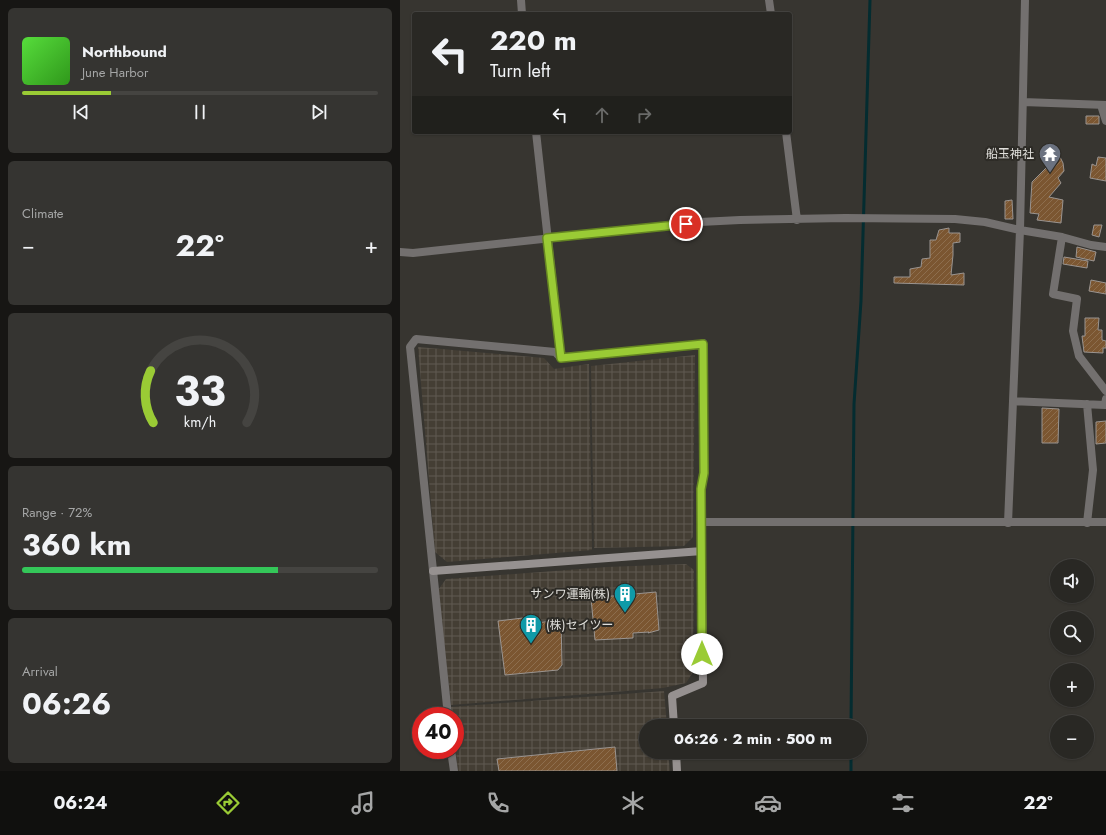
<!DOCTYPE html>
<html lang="en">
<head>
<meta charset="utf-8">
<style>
	:root { --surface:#292824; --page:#353431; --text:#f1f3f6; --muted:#a5a6a6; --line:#454441; --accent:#9acb35 }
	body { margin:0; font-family:Jost,"Noto Sans JP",sans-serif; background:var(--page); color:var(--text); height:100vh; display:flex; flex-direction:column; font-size:15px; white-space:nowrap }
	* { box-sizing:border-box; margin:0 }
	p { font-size:13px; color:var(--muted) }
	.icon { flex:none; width:22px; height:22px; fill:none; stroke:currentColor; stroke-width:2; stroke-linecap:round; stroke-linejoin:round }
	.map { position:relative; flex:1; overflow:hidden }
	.side { display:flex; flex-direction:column; gap:8px; padding:8px; background:#171614; width:400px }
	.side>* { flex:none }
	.hud { position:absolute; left:12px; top:12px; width:380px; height:122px; border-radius:4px; box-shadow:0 1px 3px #0004,0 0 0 1px var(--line); background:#292824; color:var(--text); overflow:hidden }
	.buttons { position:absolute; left:650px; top:559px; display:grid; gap:8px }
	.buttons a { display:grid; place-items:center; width:44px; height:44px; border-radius:50%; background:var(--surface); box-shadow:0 1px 3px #0004,0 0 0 1px var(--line); font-size:20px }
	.speed { position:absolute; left:12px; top:707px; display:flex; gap:8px; font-size:20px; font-weight:700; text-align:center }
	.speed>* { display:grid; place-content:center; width:52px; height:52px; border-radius:50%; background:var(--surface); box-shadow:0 1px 3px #0004,0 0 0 1px var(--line); line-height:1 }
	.speed .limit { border:6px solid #d22; background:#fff; color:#111 }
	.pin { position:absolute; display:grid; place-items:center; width:34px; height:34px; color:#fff; margin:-17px; border:2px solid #fff; border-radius:50%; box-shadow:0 1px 4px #0007 }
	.me { position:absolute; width:44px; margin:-22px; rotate:0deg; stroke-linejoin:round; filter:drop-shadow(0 0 3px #0008) }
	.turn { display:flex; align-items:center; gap:14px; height:84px; padding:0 12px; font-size:18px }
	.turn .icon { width:52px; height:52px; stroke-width:2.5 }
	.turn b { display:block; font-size:28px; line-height:34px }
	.lanes { display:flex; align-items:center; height:38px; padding:0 12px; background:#0003; justify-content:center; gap:20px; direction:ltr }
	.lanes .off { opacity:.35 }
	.big { font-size:30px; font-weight:700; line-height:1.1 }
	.side .widget { flex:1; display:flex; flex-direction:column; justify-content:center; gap:6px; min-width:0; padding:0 14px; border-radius:6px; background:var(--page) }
	.side .dial { align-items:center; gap:0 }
	.dial svg { height:104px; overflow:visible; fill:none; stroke:var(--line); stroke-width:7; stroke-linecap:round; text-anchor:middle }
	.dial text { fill:var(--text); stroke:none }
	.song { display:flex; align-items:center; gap:12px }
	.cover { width:48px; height:48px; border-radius:6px; background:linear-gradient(135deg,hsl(110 70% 55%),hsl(110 70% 35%)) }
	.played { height:4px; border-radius:2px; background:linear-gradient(90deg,var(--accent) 25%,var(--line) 25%) }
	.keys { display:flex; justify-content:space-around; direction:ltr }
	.heat { display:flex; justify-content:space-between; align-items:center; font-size:22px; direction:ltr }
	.charge { height:6px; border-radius:3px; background:linear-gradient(90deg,#34c759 72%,var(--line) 0) }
	.trip { position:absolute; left:239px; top:719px; width:228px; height:40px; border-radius:20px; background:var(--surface); box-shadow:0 1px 3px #0004,0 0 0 1px var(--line); font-weight:700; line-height:40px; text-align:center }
	.menu { display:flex; height:64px; justify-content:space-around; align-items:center; background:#10100e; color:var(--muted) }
	.menu .icon { width:28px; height:28px }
	.menu .current { color:var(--accent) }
	.menu b { font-size:18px; color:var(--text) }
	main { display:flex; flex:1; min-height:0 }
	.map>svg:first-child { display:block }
	.industrial { fill:url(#industrial-grid) }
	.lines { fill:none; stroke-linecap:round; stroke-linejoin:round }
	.stream { stroke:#042c30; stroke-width:3 }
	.building { fill:url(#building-hatch); stroke:#9a9490 }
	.street { stroke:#73706f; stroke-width:8 }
	.secondary { stroke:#969190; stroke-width:8 }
	.route-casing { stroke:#648422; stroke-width:10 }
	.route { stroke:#9acb35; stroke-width:7 }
	.labels { text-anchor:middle; stroke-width:4; stroke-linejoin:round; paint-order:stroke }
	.poi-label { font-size:12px; fill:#e0dfdb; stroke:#2d2b26; text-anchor:end }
</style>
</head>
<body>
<main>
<section class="side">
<div class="widget">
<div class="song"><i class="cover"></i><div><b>Northbound</b><p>June Harbor</p></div></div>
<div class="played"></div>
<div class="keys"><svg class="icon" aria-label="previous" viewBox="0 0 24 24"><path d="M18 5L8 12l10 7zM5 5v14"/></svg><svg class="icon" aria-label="pause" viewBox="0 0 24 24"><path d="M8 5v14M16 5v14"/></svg><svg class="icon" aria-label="next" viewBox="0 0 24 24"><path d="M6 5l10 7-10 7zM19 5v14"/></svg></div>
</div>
<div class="widget"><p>Climate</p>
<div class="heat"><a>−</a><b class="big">22°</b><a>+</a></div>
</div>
<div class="widget dial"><svg viewBox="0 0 100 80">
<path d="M14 69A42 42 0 1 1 86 69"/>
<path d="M14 69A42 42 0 0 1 12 29" stroke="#9acb35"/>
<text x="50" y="56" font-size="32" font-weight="700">33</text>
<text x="50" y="72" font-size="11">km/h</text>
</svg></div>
<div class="widget"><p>Range · 72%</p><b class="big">360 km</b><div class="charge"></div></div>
<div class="widget"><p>Arrival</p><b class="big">06:26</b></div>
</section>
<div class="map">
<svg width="706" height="771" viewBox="0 0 706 771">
	<defs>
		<pattern id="industrial-grid" width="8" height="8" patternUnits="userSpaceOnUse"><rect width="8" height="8" fill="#443e34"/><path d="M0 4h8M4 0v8" fill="none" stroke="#5f5951"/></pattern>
		<pattern id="building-hatch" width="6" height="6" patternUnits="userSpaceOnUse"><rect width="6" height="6" fill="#7b5631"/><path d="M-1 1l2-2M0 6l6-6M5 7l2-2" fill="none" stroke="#8d6e4e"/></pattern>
	</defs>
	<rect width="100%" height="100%" fill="#373530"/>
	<!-- industrial -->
	<path class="industrial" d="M18,347L144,358L154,369L189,364L192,550L47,562L35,552Z
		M295,355L293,537L284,546L194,548L191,366Z
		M286,564L294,570L293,672L286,683L263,688L51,705L38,590L46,579L207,567Z
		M264,691L267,726H246V752H268L270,771H58L55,743V716H52L51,707Z"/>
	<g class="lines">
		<!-- stream -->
		<path class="stream" d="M451,726L454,404L461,301L470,0
			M451,771V752"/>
	</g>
	<!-- building -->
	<path class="building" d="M686,116H699V124H686Z
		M650,157L655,161L660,157L663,163L664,171L658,178L661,183L649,197L663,200L661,223L637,220L639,214L630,213L632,182L647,167L644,163Z
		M698,157L706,158V181L690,178L692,164L696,166Z
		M612,200L613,219H605V201Z
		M694,225H702L699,237L692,235Z
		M549,228V233H560V242L553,243V255L551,275L564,273V285L494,283V277H510V269L521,267L522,259L530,258V240H536L539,230Z
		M677,247L696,252L694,261L676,257Z
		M664,257L688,261L687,268L663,264Z
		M691,280L706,283V294L689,291Z
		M685,318H699L698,330H702V340L706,341V348H703V353L684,352L682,336H685Z
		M642,408L659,409L658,443H642Z
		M706,421V443L696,444V422Z
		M256,592L259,630L248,633L249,632L233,633V638L195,640L191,598Z
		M123,618L127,624L161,620L162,665L158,670L105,675L98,621Z
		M215,747L217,771H99L97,759Z"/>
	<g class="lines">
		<!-- street -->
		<path class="street" d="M121,0L122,14
			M369,0L371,14
			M623,102L706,105
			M701,105L706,121
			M136,132L161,358
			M386,132L397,220
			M662,237L653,294L677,299L673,331L679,356L706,391
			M0,252L13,253L300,222L340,220L445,218L555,219L585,222L620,230L662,237L691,245L706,247
			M613,401L705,405L706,399
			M687,404L693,470L687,523
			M301,489L304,473L303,343
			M301,522H706
			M608,523L620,230L625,0
			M48,716L10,347L16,339L155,352L161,358L303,344
			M51,750L54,771"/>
		<!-- secondary -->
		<path class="secondary" d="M33,571L302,551
			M274,726L272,696L303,683L301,489
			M276,752L277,771"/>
	</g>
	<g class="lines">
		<!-- route casing -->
		<g class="route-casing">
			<path id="route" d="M286,224L147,238L161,358L303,344L304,473L301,489L302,654"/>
		</g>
		<!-- route -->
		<use href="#route" class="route"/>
	</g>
	<!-- icons -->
	<defs>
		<g id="temple-pin" transform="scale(1.15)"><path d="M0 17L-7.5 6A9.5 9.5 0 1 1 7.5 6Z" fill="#6b7280" stroke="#2d2b26"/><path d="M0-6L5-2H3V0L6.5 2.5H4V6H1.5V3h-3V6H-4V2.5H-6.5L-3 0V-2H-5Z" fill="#fff"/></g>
		<g id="building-pin" transform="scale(1.15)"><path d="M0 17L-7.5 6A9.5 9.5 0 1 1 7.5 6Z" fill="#0f9aa8" stroke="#2d2b26"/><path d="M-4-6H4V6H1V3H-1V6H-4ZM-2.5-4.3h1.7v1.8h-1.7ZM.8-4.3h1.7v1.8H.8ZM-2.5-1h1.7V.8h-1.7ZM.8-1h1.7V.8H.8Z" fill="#fff"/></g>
	</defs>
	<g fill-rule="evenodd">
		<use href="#temple-pin" x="650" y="154"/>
		<use href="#building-pin" x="225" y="594"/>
		<use href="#building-pin" x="131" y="625"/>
	</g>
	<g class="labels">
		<!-- poi labels -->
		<g class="poi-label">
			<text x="634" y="158">船玉神社</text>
			<text x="210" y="598">サンワ運輸(株)</text>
			<text x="146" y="629" text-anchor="start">(株)セイツー</text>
		</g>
	</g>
</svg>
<div class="buttons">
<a><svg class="icon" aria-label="sound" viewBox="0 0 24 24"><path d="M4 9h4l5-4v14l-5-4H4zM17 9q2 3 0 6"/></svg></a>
<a><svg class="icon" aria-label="search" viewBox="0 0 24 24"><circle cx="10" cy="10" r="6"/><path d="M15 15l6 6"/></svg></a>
<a>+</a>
<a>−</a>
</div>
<div class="speed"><div class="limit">40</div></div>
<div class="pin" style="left:286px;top:224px;background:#d93025"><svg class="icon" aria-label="arrive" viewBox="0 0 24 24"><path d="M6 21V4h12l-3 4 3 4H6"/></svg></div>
<svg class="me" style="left:302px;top:654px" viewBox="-20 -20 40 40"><circle r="19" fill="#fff"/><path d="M0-13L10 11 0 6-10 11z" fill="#9acb35"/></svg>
<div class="trip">06:26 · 2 min · 500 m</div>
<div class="hud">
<div class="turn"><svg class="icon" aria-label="left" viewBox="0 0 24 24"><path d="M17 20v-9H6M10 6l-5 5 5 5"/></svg><div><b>220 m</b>Turn left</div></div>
<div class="lanes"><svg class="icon" aria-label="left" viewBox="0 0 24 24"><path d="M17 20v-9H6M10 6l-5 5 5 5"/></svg><svg class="icon off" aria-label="ahead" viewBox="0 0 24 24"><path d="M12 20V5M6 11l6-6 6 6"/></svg><svg class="icon off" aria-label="right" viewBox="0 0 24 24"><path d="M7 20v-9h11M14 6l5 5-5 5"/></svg></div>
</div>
</div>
</main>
<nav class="menu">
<b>06:24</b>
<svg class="icon current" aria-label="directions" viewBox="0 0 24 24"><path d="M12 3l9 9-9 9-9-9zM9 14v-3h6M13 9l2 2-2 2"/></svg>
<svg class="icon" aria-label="music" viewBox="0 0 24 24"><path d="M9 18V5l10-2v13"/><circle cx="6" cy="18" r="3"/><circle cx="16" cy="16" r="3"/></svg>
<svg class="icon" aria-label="phone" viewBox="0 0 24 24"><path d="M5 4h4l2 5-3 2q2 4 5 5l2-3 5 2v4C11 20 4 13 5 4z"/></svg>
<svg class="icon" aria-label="climate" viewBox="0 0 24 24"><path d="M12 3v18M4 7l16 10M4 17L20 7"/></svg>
<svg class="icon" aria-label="car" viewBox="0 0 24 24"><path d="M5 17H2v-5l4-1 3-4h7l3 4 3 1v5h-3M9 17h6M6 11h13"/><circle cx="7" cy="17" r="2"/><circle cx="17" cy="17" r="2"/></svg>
<svg class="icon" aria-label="filters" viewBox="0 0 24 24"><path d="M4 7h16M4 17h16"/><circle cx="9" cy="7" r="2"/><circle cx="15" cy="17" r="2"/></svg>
<b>22°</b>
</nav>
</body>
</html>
